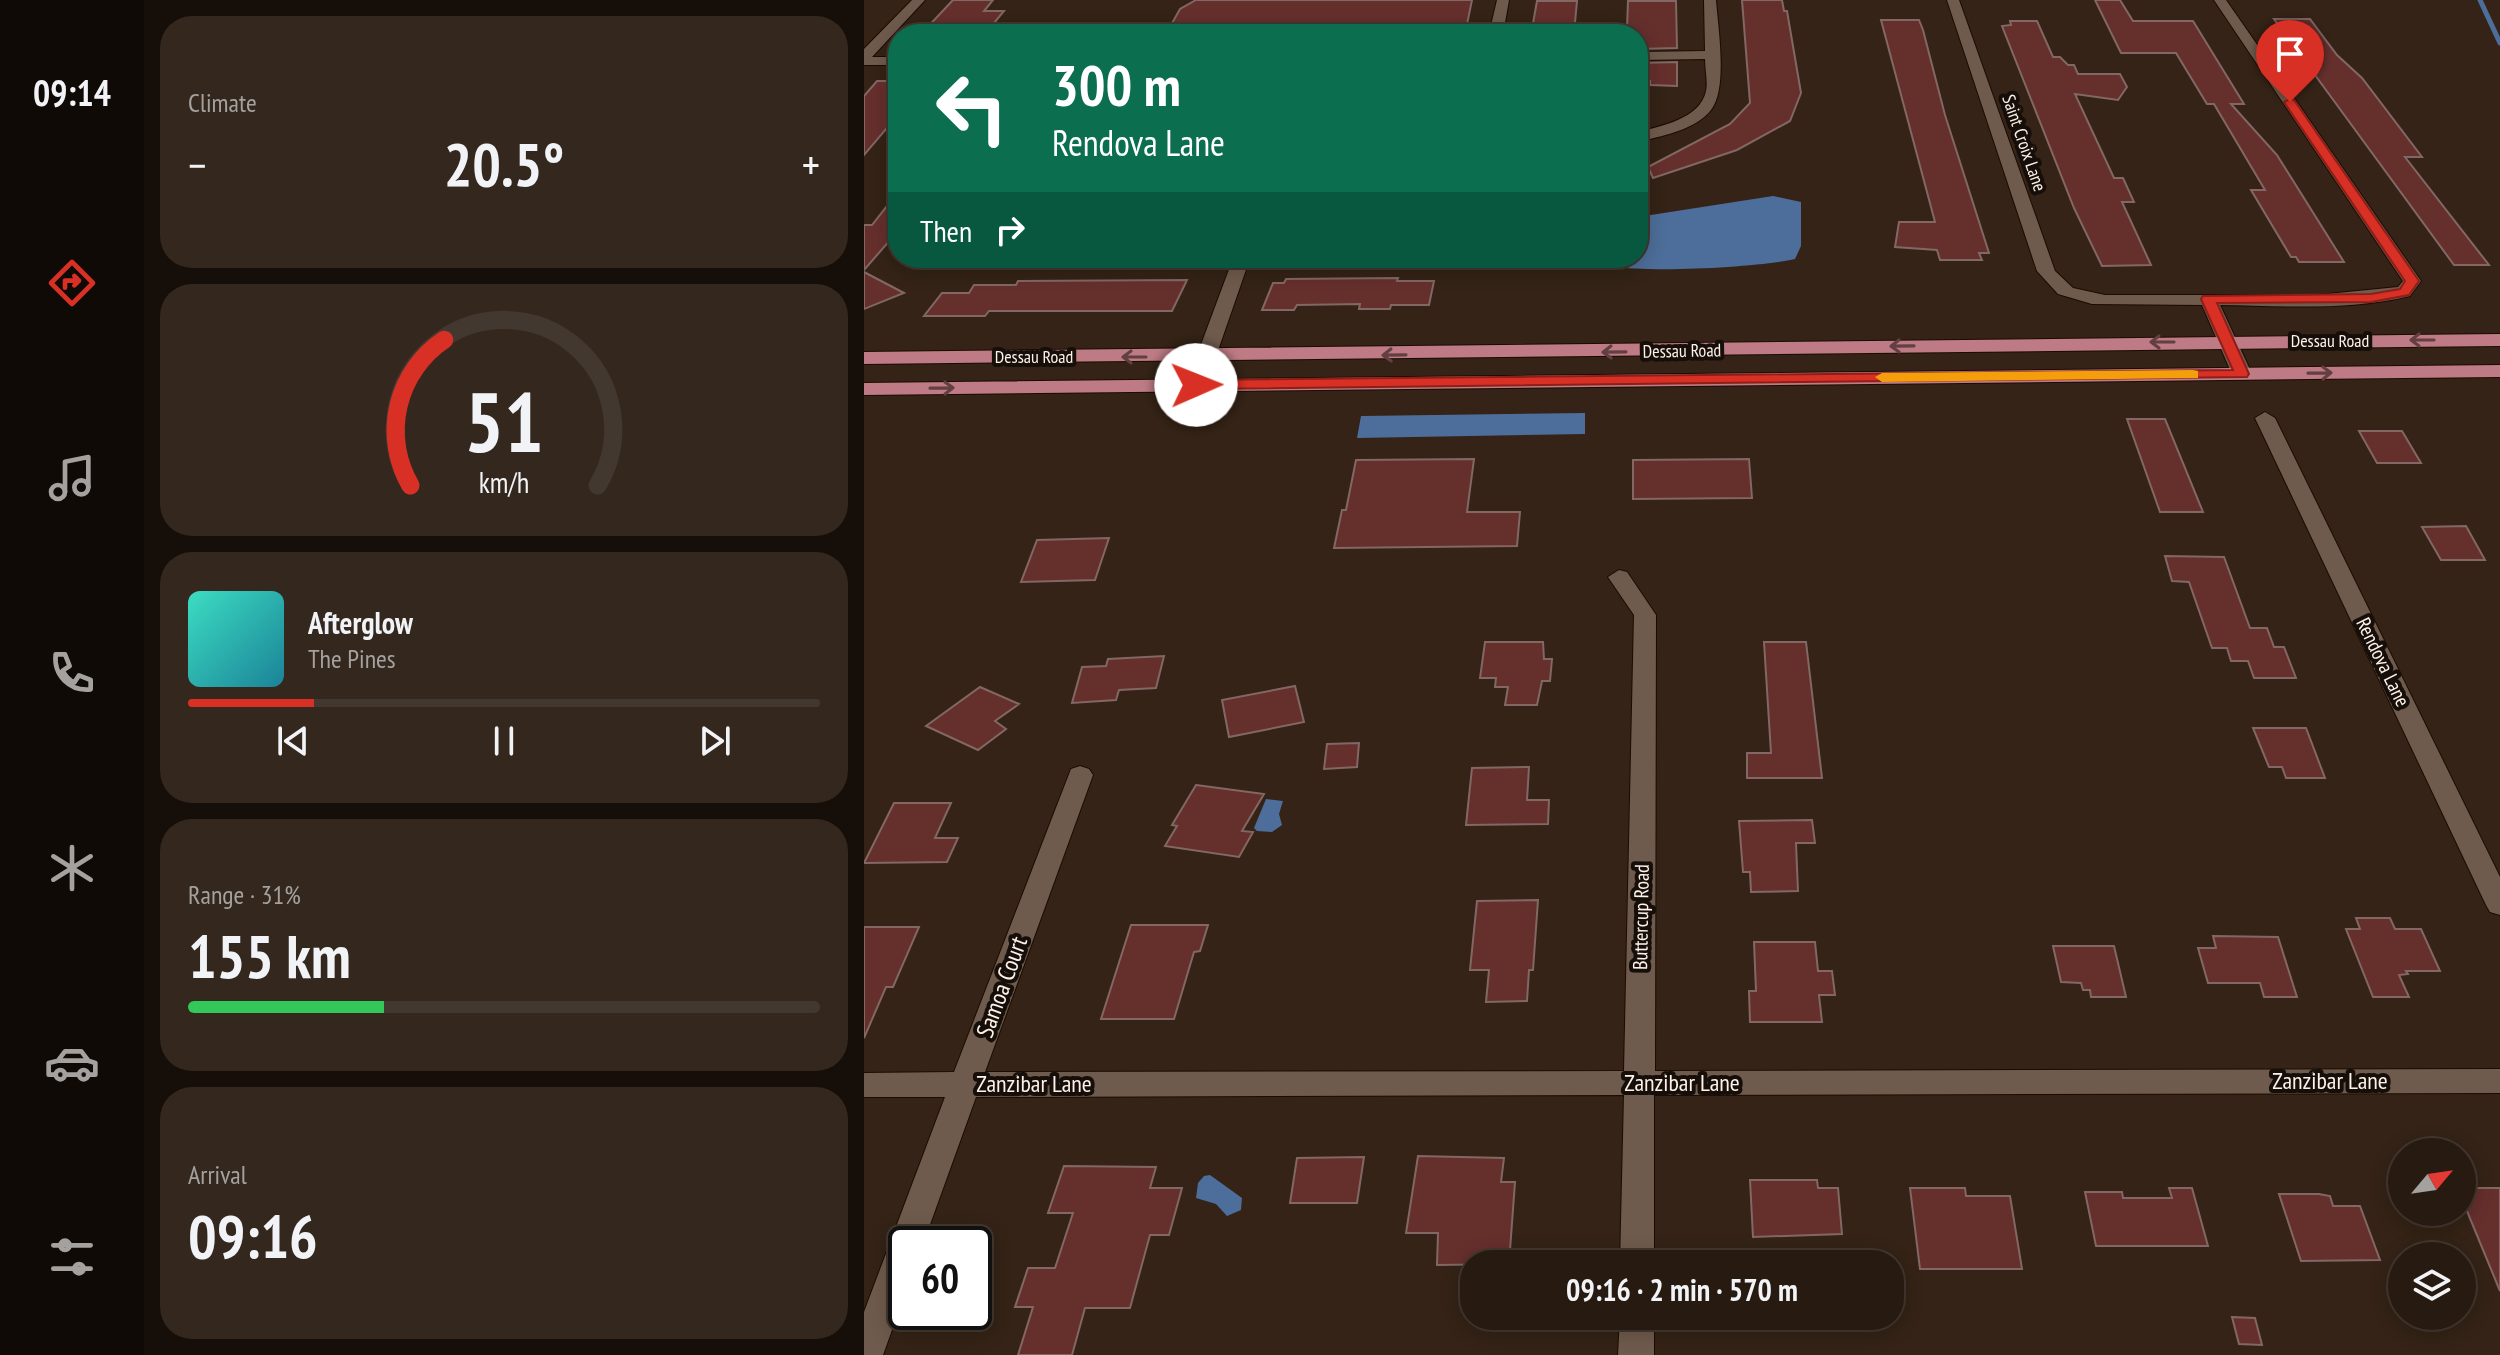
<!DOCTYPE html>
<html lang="en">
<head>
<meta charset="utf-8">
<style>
	:root { --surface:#271a10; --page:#33271e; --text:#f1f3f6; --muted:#a4a19f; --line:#433830; --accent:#d93025 }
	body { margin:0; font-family:"PT Sans Narrow",sans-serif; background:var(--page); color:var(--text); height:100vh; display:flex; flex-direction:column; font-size:30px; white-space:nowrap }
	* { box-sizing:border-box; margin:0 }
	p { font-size:26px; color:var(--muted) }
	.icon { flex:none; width:44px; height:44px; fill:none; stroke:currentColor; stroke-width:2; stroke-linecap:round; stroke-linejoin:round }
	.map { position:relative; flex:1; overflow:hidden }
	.sheet { display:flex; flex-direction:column; gap:16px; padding:16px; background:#150e09; width:720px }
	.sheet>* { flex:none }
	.top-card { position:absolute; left:24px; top:24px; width:760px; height:244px; border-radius:32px; box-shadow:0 4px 20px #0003,0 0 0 2px var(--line); background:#0b6e4f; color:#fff; overflow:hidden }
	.needle { width:52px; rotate:61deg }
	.fabs { position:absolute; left:1524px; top:1138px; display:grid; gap:16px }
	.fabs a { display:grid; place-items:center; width:88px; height:88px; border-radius:50%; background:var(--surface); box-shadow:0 4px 20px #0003,0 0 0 2px var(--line); font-size:40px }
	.speed { position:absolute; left:24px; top:1226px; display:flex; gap:16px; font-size:40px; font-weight:700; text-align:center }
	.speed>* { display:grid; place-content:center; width:104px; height:104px; border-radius:50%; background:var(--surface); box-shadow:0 4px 20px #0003,0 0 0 2px var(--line); line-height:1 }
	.speed .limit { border:4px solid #111; border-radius:12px; background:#fff; color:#111 }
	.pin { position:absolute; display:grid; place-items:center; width:68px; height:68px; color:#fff; margin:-82px -34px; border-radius:50% 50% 50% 0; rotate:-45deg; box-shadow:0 0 8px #0007 }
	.pin .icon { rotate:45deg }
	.me { position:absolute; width:88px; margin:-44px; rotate:89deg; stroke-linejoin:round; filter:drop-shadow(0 0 6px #0008) }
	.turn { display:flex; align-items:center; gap:28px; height:168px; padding:0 32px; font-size:36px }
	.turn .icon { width:104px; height:104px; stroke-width:2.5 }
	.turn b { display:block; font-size:56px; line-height:68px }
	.then { display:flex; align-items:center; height:76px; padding:0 32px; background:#0003; gap:16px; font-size:30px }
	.big { font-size:60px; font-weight:800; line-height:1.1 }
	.sheet .tile { flex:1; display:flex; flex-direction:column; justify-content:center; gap:12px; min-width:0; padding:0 28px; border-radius:32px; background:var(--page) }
	.sheet .dial { align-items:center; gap:0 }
	.dial svg { height:208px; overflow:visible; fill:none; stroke:var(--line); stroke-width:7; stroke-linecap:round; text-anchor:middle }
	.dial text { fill:var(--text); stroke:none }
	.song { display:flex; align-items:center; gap:24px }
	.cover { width:96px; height:96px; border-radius:12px; background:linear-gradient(135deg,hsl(170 70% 55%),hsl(190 70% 35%)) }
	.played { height:8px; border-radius:4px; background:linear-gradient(90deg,var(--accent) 20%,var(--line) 20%) }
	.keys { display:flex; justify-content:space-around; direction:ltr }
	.heat { display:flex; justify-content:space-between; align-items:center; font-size:44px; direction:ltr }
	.charge { height:12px; border-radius:6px; background:linear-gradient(90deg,#34c759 31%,var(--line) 0) }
	.trip { position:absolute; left:596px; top:1250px; width:444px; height:80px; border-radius:32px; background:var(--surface); box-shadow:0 4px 20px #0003,0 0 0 2px var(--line); font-weight:800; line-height:80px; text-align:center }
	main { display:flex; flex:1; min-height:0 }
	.tab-bar { display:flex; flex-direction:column; width:144px; justify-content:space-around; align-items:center; background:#100a06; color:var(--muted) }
	.tab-bar .icon { width:56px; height:56px }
	.tab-bar .on { color:var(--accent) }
	.tab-bar b { font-size:36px; color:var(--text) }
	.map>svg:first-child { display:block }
	.water { fill:#4d6e9a }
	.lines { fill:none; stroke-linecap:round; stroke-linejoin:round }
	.stream { stroke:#4d6e9a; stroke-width:5 }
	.building { fill:#652f2c; stroke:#826764; stroke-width:2 }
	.street-casing { stroke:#1b0c02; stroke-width:2 }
	.primary-casing { stroke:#1b0c02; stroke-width:2 }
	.street { fill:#6f5b4d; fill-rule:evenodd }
	.primary { fill:#be7b85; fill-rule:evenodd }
	.oneway { stroke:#623f41 }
	.route { fill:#d93025; stroke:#8d1f18; stroke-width:2 }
	.slow { fill:#f59e0b }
	.labels { text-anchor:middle; stroke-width:8; stroke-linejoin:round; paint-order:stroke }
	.far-street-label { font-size:18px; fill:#fdf1e9; stroke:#160e09 }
	.street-label { font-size:20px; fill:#fdf1e9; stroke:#160e09 }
	.near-street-label { font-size:24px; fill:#fdf1e9; stroke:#160e09 }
</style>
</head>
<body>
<main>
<nav class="tab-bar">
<b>09:14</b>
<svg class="icon on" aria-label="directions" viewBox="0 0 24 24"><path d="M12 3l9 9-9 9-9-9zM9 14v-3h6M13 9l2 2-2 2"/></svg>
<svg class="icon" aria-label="music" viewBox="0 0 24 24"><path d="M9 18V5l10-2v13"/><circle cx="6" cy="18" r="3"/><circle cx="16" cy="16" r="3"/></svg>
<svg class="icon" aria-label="phone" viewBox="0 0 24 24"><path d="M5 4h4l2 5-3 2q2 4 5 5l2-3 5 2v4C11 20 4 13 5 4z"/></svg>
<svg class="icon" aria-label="climate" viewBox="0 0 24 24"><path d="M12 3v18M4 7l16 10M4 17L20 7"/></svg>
<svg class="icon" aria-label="car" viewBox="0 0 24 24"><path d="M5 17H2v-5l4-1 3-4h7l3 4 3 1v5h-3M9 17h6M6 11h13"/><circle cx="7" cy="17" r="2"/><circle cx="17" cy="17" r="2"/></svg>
<svg class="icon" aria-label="filters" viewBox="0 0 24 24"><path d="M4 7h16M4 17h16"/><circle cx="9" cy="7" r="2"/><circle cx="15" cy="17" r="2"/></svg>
</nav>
<section class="sheet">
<div class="tile"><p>Climate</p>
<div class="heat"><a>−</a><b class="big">20.5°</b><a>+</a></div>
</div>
<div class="tile dial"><svg viewBox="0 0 100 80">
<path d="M14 69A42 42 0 1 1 86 69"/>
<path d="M14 69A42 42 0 0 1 27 13" stroke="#d93025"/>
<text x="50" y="56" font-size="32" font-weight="700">51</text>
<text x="50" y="72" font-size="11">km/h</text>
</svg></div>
<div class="tile">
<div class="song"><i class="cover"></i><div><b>Afterglow</b><p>The Pines</p></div></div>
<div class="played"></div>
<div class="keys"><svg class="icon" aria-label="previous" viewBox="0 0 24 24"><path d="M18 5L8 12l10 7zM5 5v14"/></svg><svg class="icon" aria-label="pause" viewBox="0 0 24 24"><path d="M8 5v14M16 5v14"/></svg><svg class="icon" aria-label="next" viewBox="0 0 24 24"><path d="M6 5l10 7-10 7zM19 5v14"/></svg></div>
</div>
<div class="tile"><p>Range · 31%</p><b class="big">155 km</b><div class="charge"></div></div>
<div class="tile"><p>Arrival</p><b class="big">09:16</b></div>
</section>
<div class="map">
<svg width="1636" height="1355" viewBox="0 0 1636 1355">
	<rect width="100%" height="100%" fill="#342316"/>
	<!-- water -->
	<path class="water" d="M909,196L937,202V246L931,259C894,268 741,277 712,258H774V217Z
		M721,413V434L493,438L497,416Z
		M402,799L419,801L415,814L418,825L408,832L393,831L390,828Z
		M346,1175L378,1198L377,1210L363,1216L352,1204L332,1198L334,1183L340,1176Z"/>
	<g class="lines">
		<!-- stream -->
		<path class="stream" d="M1616,0L1636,43"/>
	</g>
	<!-- building -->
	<path class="building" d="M89,0H129L120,11H140L121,34H57Z
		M332,0H608L601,34H302L316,9Z
		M878,0H918L920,11H923L937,93L926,121L873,150L789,178L784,167L866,124L886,103Z
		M1231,0H1256L1269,21H1329L1380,104H1367L1413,155L1480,262H1435L1432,257H1427L1387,190H1401L1350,104H1343L1312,53H1257Z
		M673,1H713L710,33H671V29H668Z
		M764,1H812L813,48L774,49V33H768V28H763Z
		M1410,19H1446L1473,55L1498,78L1558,157H1541L1625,265H1590Z
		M1017,20H1055L1059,30L1081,115L1125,253H1115L1118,260H1076L1073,250L1031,247L1035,222H1071Z
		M1146,21H1173L1189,57H1196L1204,65H1210L1214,74H1256L1263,87L1254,100L1211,94L1250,178H1259L1270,202H1258L1287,265L1238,266L1210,208L1138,26L1147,25Z
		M813,62V86L786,85V81H774V63Z
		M13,81H34V115L0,155V96Z
		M34,192V231L0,270V225H8Z
		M0,272L40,293L0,309Z
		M534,278L533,281H570L565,305H527L526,309H495L496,304L433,305L430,310H398L409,283H420L422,279Z
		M323,280L308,311H125L121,316H60L78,293H105L110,285H152L154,281Z
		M1263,419H1301L1339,512H1296Z
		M1495,431H1538L1557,463H1513Z
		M610,459L603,512H656L653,546L470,548L478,510H482L492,460Z
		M885,459L888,498L769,499V460Z
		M1602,526L1621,560H1577L1558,527Z
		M245,538L231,580L157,582L173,540Z
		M1301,556L1360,557L1386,628H1403L1410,647H1420L1432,678H1390L1384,661H1367L1363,648H1348L1325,582L1308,581Z
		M621,642H679L680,659H688L686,681H678L673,705H641L644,687H631L632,678H616Z
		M900,642H942L958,778H883V753H907Z
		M300,656L292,688L255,690L252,700L208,703L218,667L242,666L244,659Z
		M431,686L440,722L365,737L358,700Z
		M116,687L155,704L131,721L142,729L114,750L62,726Z
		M1389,728H1442L1461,778H1422L1418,767H1405Z
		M495,743L493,767L460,769L463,744Z
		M665,767L663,800H685L684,824L602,825L608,768Z
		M332,785L400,794L378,831L389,832L375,857L301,846L313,826L308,825Z
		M30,803H87L71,838H94L83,862L0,863Z
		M948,820L951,843H932L934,891L887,892L886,872H879L875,821Z
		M674,900L669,970H665L663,1001L622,1002L625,970H606L613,901Z
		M1492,918H1526L1531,929H1557L1576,971H1542L1544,974L1535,975L1545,997H1509L1482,929H1496Z
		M267,925H344L336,951L330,952L310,1019H237Z
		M0,927H55L29,987H22L0,1038Z
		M1349,936L1414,937L1433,997H1400L1396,983H1344L1334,948H1352Z
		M890,942H951L954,971H968L971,995H955L958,1022H886L885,991H892Z
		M1189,946H1250L1262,997H1227L1226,990H1219L1217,983L1197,982Z
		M554,1156L640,1158L637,1182H651L645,1264L573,1265L574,1233H542Z
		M500,1157L493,1203H426L433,1158Z
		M200,1166L292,1167L286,1188H318L305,1235H286L266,1308H221L208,1355H154L169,1307H151L164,1268H191L209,1213H184Z
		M886,1180H953L954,1188H974L978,1234L889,1237Z
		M1046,1188H1101L1102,1196H1146L1158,1269H1056Z
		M1305,1188H1328L1344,1246H1232L1221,1192H1258L1259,1198H1308Z
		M1598,1188H1636V1291L1598,1199Z
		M1415,1194H1455L1466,1196L1469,1206H1496L1516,1260L1437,1261Z
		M1368,1317L1391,1318L1398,1345L1375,1344Z"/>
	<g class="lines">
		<!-- street casing -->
		<g class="street-casing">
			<path id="street" d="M48,0H61L8,57H34V65H0V49Z
				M633,0H645L639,34H625Z
				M840,0H852C854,27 864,89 847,110C832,130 797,136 774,142V132C797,126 836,119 842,91C844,82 841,69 841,59L774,60V52L841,51Z
				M1083,0H1095L1191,271L1209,288L1241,295H1453L1534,287L1539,281L1350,0H1362L1557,281L1546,296C1485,311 1418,306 1356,305L1388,374L1378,380L1368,374L1338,305L1228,304L1194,294L1173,271Z
				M75,258H481L472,263L384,264L342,385L332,391L322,385L367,264L81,267L72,262Z
				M1401,412L1411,418L1636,877V915L1626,912L1622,905L1391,418Z
				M755,570L763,572L792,615L791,1071L1636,1069V1093L790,1095V1264H756L760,1095L112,1097L59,1244H42V1291L19,1355H0V1312L81,1097H0V1073L90,1072L207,769L216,766L225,769L229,775L121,1072L760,1071L770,615L744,577Z
				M756,1316H790V1355H754Z"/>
		</g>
		<!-- primary casing -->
		<g class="primary-casing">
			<path id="primary" d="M1636,334V346L0,364V352Z
				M1636,365V377L0,395V383Z"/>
		</g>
		<!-- street -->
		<use href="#street" class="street"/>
		<!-- primary -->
		<use href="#primary" class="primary"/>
	</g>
	<!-- one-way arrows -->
	<defs><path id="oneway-shaft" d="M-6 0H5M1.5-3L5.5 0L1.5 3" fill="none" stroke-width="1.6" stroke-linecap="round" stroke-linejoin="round" transform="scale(2)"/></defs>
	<g class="oneway">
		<use href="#oneway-shaft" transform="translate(1558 340) rotate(180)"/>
		<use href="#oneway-shaft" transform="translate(1298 342) rotate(180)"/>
		<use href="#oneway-shaft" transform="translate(1038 346) rotate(179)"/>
		<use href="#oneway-shaft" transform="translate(750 352) rotate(179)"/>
		<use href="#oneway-shaft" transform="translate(530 355) rotate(179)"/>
		<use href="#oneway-shaft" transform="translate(270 357) rotate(180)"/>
		<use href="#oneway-shaft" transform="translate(1456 373) rotate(-1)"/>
		<use href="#oneway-shaft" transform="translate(78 388) rotate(-1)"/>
	</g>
	<!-- route -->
	<path class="route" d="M1426,99L1430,100L1555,281L1545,295L1507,302L1353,303L1385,374L1383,377L332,389L325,385L332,380L1369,370L1337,299L1339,296L1507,294L1536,289L1541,281L1420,102Z"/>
	<!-- slow -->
	<path class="slow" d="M1329,370L1334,371V378L1018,382L1011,377L1018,373Z"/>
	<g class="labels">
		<!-- far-street labels -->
		<g class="far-street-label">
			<text transform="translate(1160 143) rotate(71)" y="6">Saint Croix Lane</text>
			<text x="1466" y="347">Dessau Road</text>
			<text transform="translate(818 351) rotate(-1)" y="6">Dessau Road</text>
			<text x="170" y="363">Dessau Road</text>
		</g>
		<!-- street labels -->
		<g class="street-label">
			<text transform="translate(1519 662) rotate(64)" y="7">Rendova Lane</text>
			<text transform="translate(777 917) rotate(-89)" y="7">Buttercup Road</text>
		</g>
		<!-- near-street labels -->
		<g class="near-street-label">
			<text transform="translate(138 987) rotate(-70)" y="8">Samoa Court</text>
			<text x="1466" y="1089">Zanzibar Lane</text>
			<text x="818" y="1091">Zanzibar Lane</text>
			<text x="170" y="1092">Zanzibar Lane</text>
		</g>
	</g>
</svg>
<div class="fabs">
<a><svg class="needle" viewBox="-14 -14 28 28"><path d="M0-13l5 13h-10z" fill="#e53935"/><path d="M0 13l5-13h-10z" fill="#a4a19f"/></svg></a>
<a><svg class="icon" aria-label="layers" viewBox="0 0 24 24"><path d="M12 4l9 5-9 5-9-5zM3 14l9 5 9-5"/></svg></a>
</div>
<div class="speed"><div class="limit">60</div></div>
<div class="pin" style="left:1426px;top:102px;background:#d93025"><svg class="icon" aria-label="arrive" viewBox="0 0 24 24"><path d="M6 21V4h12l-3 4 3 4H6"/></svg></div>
<svg class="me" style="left:332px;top:385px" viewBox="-20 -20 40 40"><circle r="19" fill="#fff"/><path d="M0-13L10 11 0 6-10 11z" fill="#d93025"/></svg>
<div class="trip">09:16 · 2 min · 570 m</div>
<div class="top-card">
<div class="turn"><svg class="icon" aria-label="left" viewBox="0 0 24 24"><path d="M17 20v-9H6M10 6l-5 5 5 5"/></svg><div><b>300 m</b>Rendova Lane</div></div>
<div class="then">Then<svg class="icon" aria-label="right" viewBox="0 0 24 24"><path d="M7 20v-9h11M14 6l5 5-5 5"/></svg></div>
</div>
</div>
</main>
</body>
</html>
